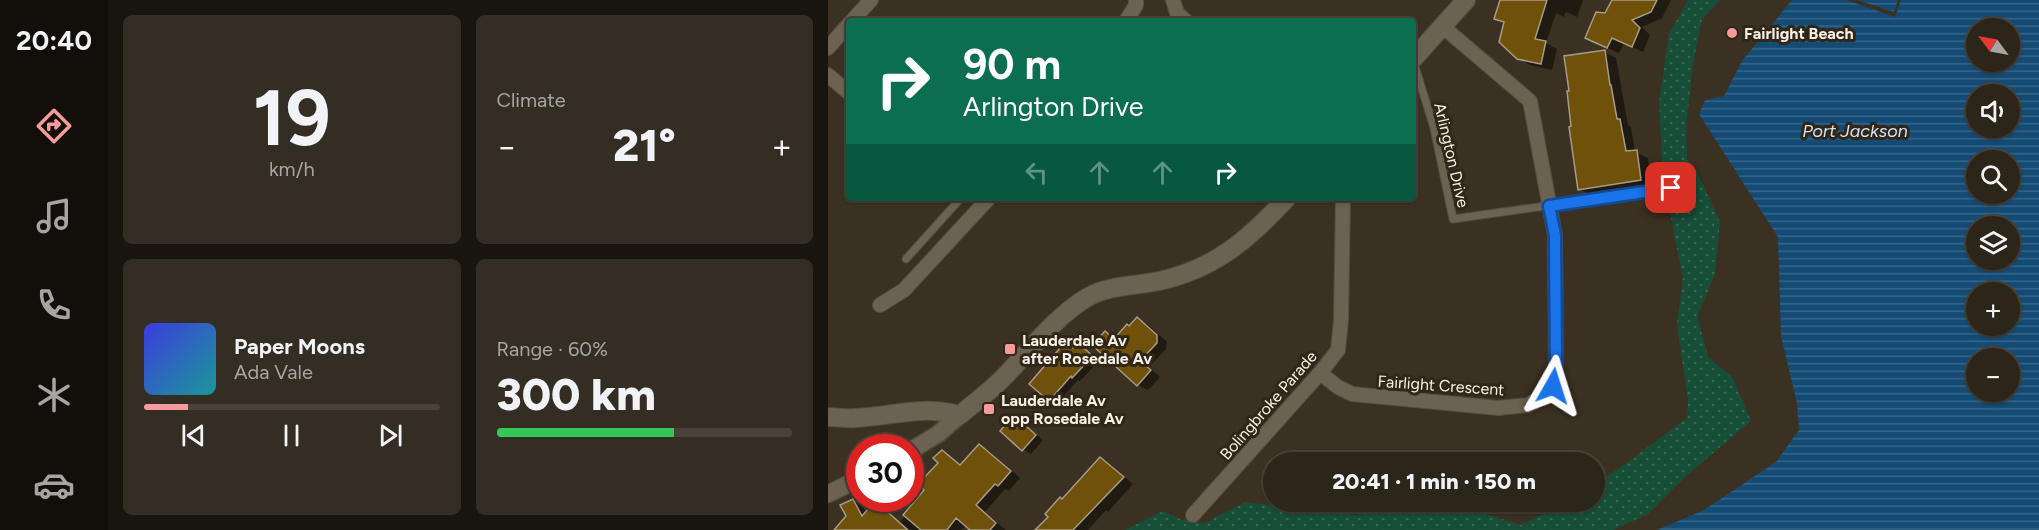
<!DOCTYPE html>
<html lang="en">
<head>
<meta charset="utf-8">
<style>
	:root { --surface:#2c251a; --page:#342d23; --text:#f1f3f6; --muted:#a6a5a2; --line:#484239; --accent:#f59b9c }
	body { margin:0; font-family:Figtree,sans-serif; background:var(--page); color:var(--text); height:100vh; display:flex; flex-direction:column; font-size:22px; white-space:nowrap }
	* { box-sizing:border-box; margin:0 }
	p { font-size:20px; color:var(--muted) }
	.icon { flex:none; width:33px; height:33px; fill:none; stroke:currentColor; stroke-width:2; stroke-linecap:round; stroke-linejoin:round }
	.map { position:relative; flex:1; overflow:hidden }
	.panel { display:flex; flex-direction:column; gap:15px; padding:15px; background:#18140e; width:720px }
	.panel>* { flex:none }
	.top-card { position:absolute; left:18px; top:18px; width:570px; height:183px; border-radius:6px; box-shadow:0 2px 4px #0004,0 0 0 2px var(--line); background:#0b6e4f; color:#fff; overflow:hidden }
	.needle { width:39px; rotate:302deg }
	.fabs { position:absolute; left:1138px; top:18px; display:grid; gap:12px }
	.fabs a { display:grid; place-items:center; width:54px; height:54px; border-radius:50%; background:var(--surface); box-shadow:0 2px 4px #0004,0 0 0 2px var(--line); font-size:30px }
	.speed { position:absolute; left:18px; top:434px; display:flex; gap:12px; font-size:30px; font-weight:700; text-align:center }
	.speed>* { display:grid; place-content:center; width:78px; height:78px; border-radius:50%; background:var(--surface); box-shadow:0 2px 4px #0004,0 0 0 2px var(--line); line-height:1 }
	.speed .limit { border:9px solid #d22; background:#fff; color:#111 }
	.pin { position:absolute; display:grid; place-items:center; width:51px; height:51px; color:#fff; margin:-26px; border-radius:12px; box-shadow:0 3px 9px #0006 }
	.me { position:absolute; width:66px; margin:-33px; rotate:6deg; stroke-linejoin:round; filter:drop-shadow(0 0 4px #0008) }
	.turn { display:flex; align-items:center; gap:21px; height:126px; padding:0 18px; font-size:27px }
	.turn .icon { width:78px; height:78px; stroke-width:2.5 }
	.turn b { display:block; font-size:42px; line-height:51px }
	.lanes { display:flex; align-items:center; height:57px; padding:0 18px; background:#0003; justify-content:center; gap:30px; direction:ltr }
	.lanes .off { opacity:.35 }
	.big { font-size:45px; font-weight:800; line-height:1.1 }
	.panel .card { flex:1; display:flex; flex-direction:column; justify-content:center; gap:9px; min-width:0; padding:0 21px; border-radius:9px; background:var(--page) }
	.panel .dial { align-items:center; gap:0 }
	.dial b { font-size:78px; line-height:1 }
	.song { display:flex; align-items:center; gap:18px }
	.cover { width:72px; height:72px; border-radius:9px; background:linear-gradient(135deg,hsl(240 70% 55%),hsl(180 70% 35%)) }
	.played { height:6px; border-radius:3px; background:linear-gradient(90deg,var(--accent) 15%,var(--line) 15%) }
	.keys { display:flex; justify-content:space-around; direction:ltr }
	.heat { display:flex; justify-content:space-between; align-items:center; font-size:33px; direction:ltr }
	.charge { height:9px; border-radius:4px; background:linear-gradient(90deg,#34c759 60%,var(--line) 0) }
	.panel .tiles { flex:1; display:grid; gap:15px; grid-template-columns:repeat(2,1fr) }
	.trip { position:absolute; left:435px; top:452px; width:342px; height:60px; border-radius:30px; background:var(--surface); box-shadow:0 2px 4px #0004,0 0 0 2px var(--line); font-weight:800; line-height:60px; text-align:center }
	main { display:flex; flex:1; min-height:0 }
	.menu { display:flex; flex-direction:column; width:108px; justify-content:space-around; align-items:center; background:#120f0a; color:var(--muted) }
	.menu .icon { width:42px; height:42px }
	.menu .on { color:var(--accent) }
	.menu b { font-size:27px; color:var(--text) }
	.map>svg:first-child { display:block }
	.grass { fill:url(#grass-dots) }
	.water { fill:url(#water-rules); fill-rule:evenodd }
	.shadow { fill:#0007 }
	.building { fill:#705109; stroke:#a69b89; stroke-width:1.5 }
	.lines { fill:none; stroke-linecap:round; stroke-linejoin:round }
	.service-casing { stroke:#544d3f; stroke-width:9 }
	.minor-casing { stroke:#544d3f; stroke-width:16 }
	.tertiary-casing { stroke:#544d3f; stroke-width:19 }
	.secondary-casing { stroke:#544d3f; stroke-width:20 }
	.service { stroke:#6c6251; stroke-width:7 }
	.minor { stroke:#6c6251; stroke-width:14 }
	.tertiary { stroke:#6c6251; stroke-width:16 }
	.secondary { stroke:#6c6251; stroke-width:18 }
	.route-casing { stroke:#114b97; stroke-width:15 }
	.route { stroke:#1a73e8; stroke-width:10 }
	.poi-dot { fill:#f59b9c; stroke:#302718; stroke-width:2 }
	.labels { text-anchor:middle; stroke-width:6; stroke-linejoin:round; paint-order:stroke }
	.poi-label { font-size:16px; font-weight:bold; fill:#f6f0e7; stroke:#302718; text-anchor:start }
	.street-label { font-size:16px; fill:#f6f0e7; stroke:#302718 }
	.water-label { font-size:18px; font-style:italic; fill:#d2e3f3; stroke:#302718 }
</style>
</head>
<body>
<main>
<nav class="menu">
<b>20:40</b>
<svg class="icon on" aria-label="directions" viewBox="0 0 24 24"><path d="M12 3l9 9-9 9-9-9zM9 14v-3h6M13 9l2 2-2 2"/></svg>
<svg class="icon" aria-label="music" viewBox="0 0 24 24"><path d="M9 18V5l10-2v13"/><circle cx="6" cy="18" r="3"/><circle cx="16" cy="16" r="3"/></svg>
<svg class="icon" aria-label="phone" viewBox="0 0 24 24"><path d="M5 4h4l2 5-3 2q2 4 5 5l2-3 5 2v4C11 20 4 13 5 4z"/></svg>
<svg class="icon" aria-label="climate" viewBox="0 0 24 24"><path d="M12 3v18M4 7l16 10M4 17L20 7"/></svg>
<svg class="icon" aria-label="car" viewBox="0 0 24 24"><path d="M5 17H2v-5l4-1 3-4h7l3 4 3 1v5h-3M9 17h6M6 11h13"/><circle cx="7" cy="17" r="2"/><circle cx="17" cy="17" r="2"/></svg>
</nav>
<section class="panel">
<div class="tiles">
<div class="card dial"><b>19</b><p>km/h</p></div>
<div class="card"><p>Climate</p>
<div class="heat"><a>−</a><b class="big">21°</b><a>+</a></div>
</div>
<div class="card">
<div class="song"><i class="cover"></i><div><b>Paper Moons</b><p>Ada Vale</p></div></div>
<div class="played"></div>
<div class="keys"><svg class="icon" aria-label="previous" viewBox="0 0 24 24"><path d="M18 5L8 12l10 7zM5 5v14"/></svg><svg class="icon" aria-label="pause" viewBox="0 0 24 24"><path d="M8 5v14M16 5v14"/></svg><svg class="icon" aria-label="next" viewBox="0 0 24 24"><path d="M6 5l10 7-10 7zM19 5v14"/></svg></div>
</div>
<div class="card"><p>Range · 60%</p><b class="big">300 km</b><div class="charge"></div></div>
</div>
</section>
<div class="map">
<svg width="1211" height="530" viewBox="0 0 1211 530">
	<defs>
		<pattern id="grass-dots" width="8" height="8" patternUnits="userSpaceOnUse" patternTransform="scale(1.5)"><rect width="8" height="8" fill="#174e37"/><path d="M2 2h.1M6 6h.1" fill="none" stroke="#396854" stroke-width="1.8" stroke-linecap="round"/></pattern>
		<pattern id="water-rules" width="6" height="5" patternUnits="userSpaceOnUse" patternTransform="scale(1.5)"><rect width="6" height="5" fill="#144b75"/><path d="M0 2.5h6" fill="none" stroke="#376589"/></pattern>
	</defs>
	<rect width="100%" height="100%" fill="#3a3122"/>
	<!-- grass -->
	<path class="grass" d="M860,0H892L874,19L865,64L858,126L859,159L869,172L892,222L887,274L869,316L880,357L905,378L923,421L858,476L820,514L785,530H297L335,511L354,520L377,523L417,502L528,515L579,508H638L693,525L740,501H766L767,484L796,465L859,418L860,400L849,324L855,279L835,176L831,102L841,34Z"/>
	<!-- water -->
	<path class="water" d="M964,0H1018L1067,17L1073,0H1211V530H829L876,510L948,462L971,430L969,403L953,336L950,237L871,114L877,100L896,96L914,61ZM1149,28H1182V62H1149ZM1149,94H1182V128H1149ZM1149,160H1182V194H1149ZM1149,226H1182V260H1149ZM1149,292H1182V326H1149ZM1149,358H1182V392H1149Z
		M1029,0H1070L1066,12Z"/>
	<!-- shadow -->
	<path class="shadow" d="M673,0H755L749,17L738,12L736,17L728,13L718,43L729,49L724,70L702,65L690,58L677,24L668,18Z
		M785,0H843L834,18L814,27L822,35L815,52L796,43L791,53L770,44L778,15Z
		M776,52L788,58L800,125L803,127L807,152L820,158L824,186L763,195L751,189Z
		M309,319L319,324L339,342L338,349L321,367L332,377L320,390L310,385L278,333L288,339Z
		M238,343L246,348L250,344L271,361L252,381L250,380L229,404L203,384Z
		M186,417L215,440L203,454L195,449Z
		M151,445L161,451L192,478L181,491L177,489L157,512L178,530H144L138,525L133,530H8L20,517L25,500L35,506L38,513L47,503L72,522L98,490L112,463L114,452L133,465Z
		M272,458L282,464L305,484L280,512L278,510L260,530H209Z"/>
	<!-- building -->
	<path class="building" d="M672,0H719L707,39L718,41L713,64L689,59L671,42L676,22L666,19Z
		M784,0H829L823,12L804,20L812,28L804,47L784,38L779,48L757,38L768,12L777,13Z
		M777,50L782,85H783L789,119H792L798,151L809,150L813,180L750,190L741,127L743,126L739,91H741L736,56Z
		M309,317L329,335V343L312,361L323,370L309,386L264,345L277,331L286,339L299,324L301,326Z
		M238,341L245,348L250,343L265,356L244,378L243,376L221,401L201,384Z
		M186,415L208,435L194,451L172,431Z
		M151,444L183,471L170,486L167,484L148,505L168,523L162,530H142L128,518L119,530H93L75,515L96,490L90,484L110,463L105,458L114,450L132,465Z
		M272,457L296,477L245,530H207L220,517L217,514L232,497L234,499Z
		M25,499L34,516L47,501L80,530H6L18,516L12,505Z"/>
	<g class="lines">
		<!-- service casing -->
		<g class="service-casing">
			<path id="service" d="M585,60L606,128L625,219L844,188
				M78,259L133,198"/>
		</g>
		<!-- minor casing -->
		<g class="minor-casing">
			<path id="minor" d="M345,0L349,13L358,21
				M24,21L43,0
				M298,21L308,5V0
				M0,48L21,24
				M0,75L21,93
				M52,305L76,290L161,198
				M492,373L510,387L524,394L670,408L700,405L717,395L725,386L728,365L727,235L702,101L614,26
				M365,515L492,373L510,350L513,320L515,198"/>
		</g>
		<!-- tertiary casing -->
		<g class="tertiary-casing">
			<path id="tertiary" d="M82,451L110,434L132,415
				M0,494L32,478"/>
		</g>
		<!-- secondary casing -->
		<g class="secondary-casing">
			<path id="secondary" d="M585,59L638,0
				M0,417C9,417 19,419 28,418C68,416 90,405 132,415C146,403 161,392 174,379C201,352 226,317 260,297C281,285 308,286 331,281C387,269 421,239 459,198"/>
		</g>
		<!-- service -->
		<use href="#service" class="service"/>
		<!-- minor -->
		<use href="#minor" class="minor"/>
		<!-- tertiary -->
		<use href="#tertiary" class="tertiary"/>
		<!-- secondary -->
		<use href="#secondary" class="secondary"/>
	</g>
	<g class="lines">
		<!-- route casing -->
		<g class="route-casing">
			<path id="route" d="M725,386L728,365L727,235L721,206L843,188"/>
		</g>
		<!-- route -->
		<use href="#route" class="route"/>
	</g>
	<!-- markers -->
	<g class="poi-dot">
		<circle cx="904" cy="33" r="6"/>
		<rect x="176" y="343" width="12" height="12" rx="3"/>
		<rect x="155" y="403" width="12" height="12" rx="3"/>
	</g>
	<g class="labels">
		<!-- poi labels -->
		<g class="poi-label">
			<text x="916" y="39">Fairlight Beach</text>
			<text x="194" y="346">Lauderdale Av<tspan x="194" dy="18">after Rosedale Av</tspan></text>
			<text x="173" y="406">Lauderdale Av<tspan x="173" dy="18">opp Rosedale Av</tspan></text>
		</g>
		<!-- street labels -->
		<g class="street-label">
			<text transform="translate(624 155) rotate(77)" y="6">Arlington Drive</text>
			<text transform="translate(613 385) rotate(4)" y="6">Fairlight Crescent</text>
			<text transform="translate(440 405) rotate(-49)" y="6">Bolingbroke Parade</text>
		</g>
		<!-- water labels -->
		<g class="water-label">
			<text x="1027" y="137">Port Jackson</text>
		</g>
	</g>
</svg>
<div class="fabs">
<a><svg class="needle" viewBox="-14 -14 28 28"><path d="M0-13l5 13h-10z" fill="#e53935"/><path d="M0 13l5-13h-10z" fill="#a6a5a2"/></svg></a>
<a><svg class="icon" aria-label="sound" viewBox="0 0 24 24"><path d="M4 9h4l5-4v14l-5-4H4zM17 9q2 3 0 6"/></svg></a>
<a><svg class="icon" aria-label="search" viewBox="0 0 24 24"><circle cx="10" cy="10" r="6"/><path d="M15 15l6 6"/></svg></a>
<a><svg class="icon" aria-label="layers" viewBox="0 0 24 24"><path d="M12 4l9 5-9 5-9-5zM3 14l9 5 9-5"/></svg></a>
<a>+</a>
<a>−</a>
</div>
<div class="speed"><div class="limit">30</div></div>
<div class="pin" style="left:843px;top:188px;background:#d93025"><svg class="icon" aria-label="arrive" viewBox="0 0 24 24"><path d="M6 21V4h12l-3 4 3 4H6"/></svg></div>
<svg class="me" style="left:725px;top:386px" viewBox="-20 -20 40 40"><path d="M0-17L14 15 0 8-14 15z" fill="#1a73e8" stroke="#fff" stroke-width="4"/></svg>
<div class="trip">20:41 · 1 min · 150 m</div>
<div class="top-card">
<div class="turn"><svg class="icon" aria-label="right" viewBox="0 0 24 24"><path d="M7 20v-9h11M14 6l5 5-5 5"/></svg><div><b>90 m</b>Arlington Drive</div></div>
<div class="lanes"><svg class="icon off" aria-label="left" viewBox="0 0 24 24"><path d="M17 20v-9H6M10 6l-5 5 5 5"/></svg><svg class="icon off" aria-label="ahead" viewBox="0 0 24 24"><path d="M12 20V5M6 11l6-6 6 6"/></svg><svg class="icon off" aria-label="ahead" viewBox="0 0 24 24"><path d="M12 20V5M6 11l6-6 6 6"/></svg><svg class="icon" aria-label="right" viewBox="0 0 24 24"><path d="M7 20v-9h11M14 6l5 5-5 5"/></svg></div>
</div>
</div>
</main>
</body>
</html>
